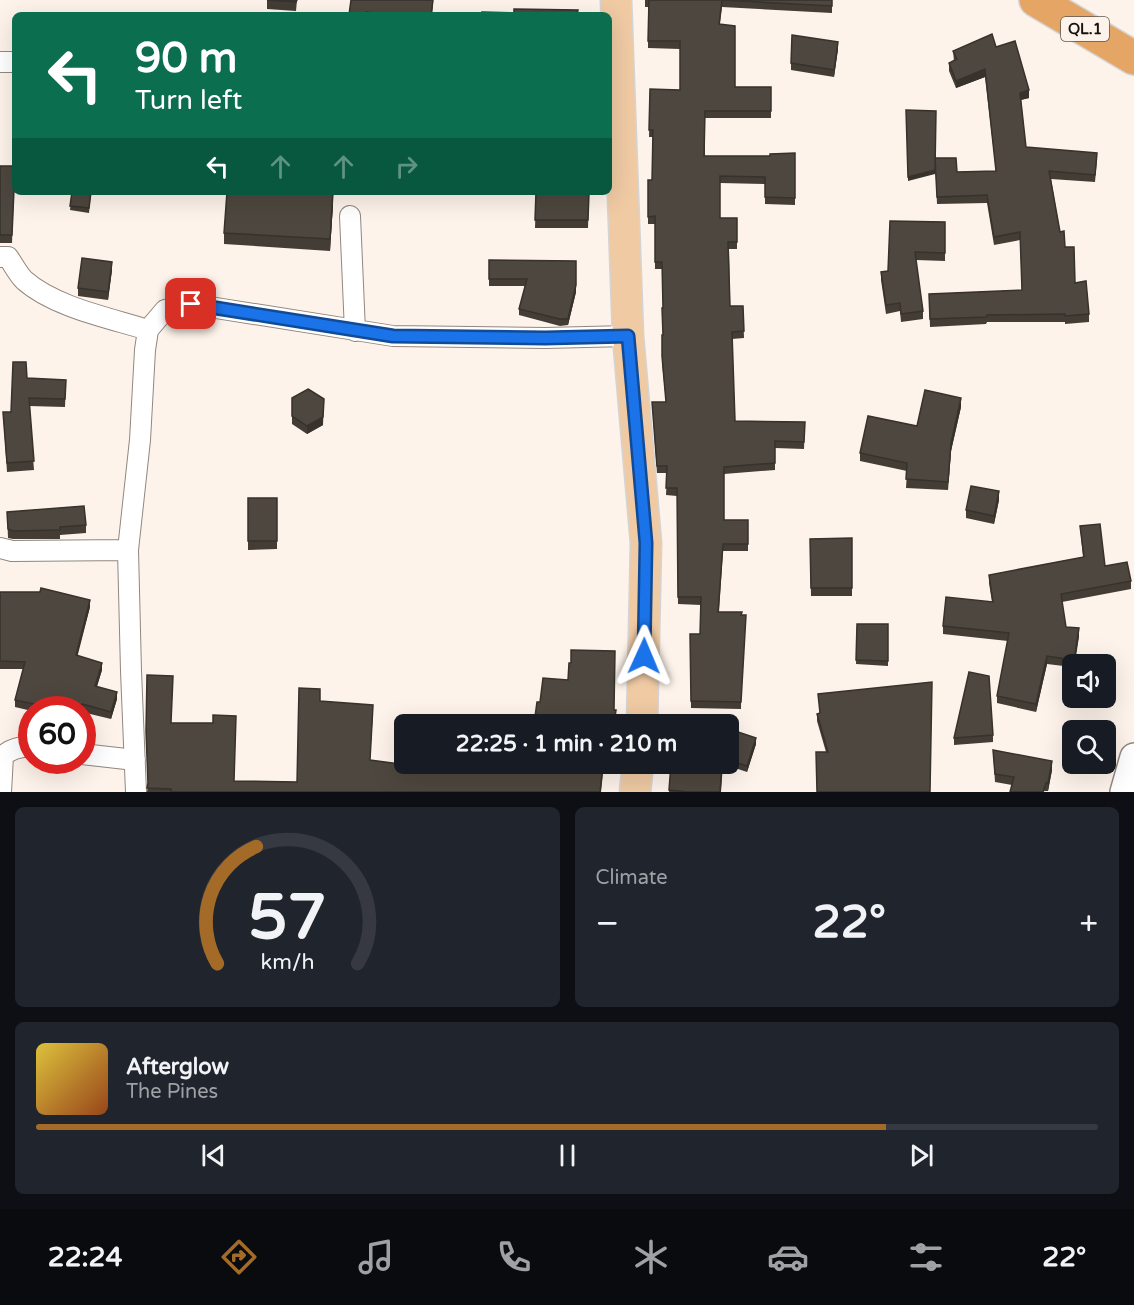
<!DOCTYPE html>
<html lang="en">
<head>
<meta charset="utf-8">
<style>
	:root { --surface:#171b24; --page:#20242c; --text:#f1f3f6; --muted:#9ea1a6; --line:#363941; --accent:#a36a28 }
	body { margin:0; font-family:"Varela Round",sans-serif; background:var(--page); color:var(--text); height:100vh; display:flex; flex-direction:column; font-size:22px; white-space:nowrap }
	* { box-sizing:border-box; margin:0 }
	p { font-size:20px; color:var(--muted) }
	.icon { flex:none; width:33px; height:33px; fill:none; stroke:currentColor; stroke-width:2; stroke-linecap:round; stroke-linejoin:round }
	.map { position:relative; height:792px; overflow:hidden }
	.side { display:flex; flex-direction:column; gap:15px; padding:15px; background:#0d0f14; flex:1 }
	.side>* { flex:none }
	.guide { position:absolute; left:12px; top:12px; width:600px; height:183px; border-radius:9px; box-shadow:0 6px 24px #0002; background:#0b6e4f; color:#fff; overflow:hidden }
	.buttons { position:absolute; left:1062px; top:654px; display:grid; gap:12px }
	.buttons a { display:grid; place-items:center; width:54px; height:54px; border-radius:9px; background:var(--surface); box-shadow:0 6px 24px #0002; font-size:30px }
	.speed { position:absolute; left:18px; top:696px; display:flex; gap:12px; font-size:30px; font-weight:700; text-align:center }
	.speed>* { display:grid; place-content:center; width:78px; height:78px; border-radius:50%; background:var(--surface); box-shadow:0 6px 24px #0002; line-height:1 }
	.speed .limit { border:9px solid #d22; background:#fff; color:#111 }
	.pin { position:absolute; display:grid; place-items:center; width:51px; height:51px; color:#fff; margin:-26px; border-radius:12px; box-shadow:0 3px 9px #0006 }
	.me { position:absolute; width:66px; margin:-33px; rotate:1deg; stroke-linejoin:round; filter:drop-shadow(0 0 4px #0008) }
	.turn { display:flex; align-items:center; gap:21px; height:126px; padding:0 24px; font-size:27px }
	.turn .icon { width:78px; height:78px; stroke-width:2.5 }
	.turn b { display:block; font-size:42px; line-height:51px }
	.lanes { display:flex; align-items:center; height:57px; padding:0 24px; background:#0003; justify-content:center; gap:30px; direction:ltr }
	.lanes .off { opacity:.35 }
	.big { font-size:45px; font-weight:700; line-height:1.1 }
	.side .widget { flex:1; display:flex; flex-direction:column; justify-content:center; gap:9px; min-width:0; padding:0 21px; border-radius:9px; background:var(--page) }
	.side .dial { align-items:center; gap:0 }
	.dial svg { height:156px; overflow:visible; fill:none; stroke:var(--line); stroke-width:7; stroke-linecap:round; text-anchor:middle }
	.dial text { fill:var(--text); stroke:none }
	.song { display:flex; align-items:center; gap:18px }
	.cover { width:72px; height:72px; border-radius:9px; background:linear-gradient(135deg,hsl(50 70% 55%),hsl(20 70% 35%)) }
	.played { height:6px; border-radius:3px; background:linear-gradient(90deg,var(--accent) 80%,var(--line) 80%) }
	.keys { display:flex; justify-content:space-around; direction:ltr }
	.heat { display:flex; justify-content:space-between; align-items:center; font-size:33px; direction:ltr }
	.side .tiles { flex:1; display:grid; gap:15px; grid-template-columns:1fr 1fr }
	.widget:last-child { grid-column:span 2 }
	.trip { position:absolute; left:394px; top:714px; width:345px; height:60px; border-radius:9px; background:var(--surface); box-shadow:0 6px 24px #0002; font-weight:700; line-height:60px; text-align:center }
	.dock { display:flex; height:96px; justify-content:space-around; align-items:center; background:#090b0e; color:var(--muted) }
	.dock .icon { width:42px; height:42px }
	.dock .active { color:var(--accent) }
	.dock b { font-size:27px; color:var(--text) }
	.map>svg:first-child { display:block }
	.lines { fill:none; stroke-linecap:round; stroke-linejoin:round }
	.street-casing { stroke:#90877e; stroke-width:22 }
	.secondary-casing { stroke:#90877e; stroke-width:30 }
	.primary-casing { stroke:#d5d4d4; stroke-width:33 }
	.highway-casing { stroke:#d5d4d4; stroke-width:36 }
	.street { stroke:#fff; stroke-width:20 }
	.secondary { stroke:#fff; stroke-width:27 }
	.primary { stroke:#efcaa3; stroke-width:30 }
	.highway { stroke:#e5a665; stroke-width:33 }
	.wall { fill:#433d36 }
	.shaded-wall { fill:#37322c }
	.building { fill:#4e473f; stroke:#37322c; stroke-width:1.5 }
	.route-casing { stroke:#114b97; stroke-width:15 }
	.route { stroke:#1a73e8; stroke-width:10 }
	.labels { text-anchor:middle; stroke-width:6; stroke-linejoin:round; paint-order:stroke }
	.shield { fill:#fdf3ea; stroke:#5b5651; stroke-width:1.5 }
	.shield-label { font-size:15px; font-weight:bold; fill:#15120f }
</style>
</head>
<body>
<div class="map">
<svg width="1134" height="792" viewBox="0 0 1134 792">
	<rect width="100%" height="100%" fill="#fdf3ea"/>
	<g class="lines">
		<!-- street casing -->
		<g class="street-casing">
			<path id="street" d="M0,62H15
				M350,216L355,331
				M0,257H8C13,264 18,274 24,280C54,307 110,318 148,330
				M0,548L12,551L128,550
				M82,754L135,760
				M1,792L3,756C12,748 21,746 32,747
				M136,792L131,671L128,550L140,440L145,350L148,330L165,310L191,304L393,336L545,338L628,336"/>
		</g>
		<!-- secondary casing -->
		<g class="secondary-casing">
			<path id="secondary" d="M1124,792L1134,757"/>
		</g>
		<!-- primary casing -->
		<g class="primary-casing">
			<path id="primary" d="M616,0L628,336L646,543L642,724
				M635,792L638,764"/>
		</g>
		<!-- highway casing -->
		<g class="highway-casing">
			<path id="highway" d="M1036,0L1134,58"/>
		</g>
		<!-- street -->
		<use href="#street" class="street"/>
		<!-- secondary -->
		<use href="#secondary" class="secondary"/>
		<!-- primary -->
		<use href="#primary" class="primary"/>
		<!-- highway -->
		<use href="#highway" class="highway"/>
	</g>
	<!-- wall -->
	<path class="wall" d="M267,0H297L296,11L267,9Z
		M351,0L433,6L432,15H349Z
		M645,0H832V13L722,7L720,24L735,87H771V118H705V156H770L795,153V205L765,204V184L720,183V218H737V249H729L730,306H743L744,338L732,339L735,421L805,422L804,449L775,448V470L724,474V520H748V551H723L719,612H742L741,709L691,708L690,634H700L701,605L678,604L677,496L666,495L667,473H657L652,402H666L662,363V335H663V308L662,269H655V224H648V180H652L653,137H649L650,89L680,90V49L648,48V7H645Z
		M996,47L1029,98L1021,100L1026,147L1097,160L1095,182L1051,179L1060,232L1075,283L1089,314V322L1065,324V322H987L986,324L930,327L929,294L1022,290L1020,240L994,245L987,203L937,204L935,158L957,172L996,171L985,77L956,88L949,71V63L954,61L953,51Z
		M838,49L834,77L791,70V63Z
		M0,166H15L12,243H0Z
		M72,192H91L89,213L70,210Z
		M536,192H589L588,228H535Z
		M333,204L330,251L224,244V233Z
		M945,222V261L916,260L923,311V319L901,322L900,311L886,314L881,280V272L888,271Z
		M489,260L576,261V292L568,325L560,326L519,315V309L525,286H489Z
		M112,270L108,300L78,296V288Z
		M27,378L66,380L65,407L29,406L34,470L7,472L3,412H11Z
		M292,398L323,425L307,434L292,424Z
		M961,407L951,451L948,490L906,488L907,471L860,461V453Z
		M248,498H277V549L248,550Z
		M999,500L994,524L966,518V510Z
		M7,512L86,525V533L60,535V539H13L8,538Z
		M1080,526L1105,566L1131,581V589L1062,602L1066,627L1079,636L1075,664H1072V667L1047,664L1036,712L997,703V696L1008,641L943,634V626L992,602L989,583V575L1083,557Z
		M852,538V596H811L810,539Z
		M0,592L90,607L77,655L102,670L97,686L117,699L111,719L82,712V710H32V711L15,707V700L23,669H0Z
		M857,624H888V666L856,664Z
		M818,694L930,792L826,752L817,721V714L820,713Z
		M320,701L373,713L370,760L415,767L468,771V764H604L601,792H147L148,785L171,723L234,781L297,782Z
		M729,729L756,744L747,772L723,764L721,792H669L671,764H729Z
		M993,735V742L954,745V738Z
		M993,750L1052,770L1048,791L1010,792L1012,785L995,782Z"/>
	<!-- shaded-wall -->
	<path class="shaded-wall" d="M838,42V49L834,77V70Z
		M985,69V77L956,88V81Z
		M1029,90V98L1020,100V93Z
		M936,115L935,174L908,181V177Z
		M333,192V204L330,251V239Z
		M112,262V270L108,300V292Z
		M576,285V292L568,325V319Z
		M961,398V407L951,451L948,490L951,443Z
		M324,399L323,425L307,434V426Z
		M999,491V500L994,524V516Z
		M90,600V607L76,662V655Z
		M1079,628V636L1074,664V660Z
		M1047,656V664L1036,712V704Z
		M102,663V670L95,693V686Z
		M117,692V699L111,719V712Z
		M756,738V744L747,772V766Z
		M1052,761V770L1048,791V783Z"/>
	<!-- building -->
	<path class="building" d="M267,0H297L296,2Z
		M351,0H433L431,15H392L366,12L365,15H349Z
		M649,0H832V6L722,0L719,24L735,26V87H771V111H705L704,156H770V154L795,153V198L765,197V177L720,176V218H737V242H728L730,306H743L744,331L732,332L735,421L805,422L804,442L775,441V463L724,467V520H748V544H723L718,612H742L741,615H746L741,702L691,701L690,634H700L701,597H678L677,488H666L667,466H657L652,402H666L662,356V335H663L662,308H663L662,262H655V216L648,217V180H652L653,130H649L650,89L680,90V41H648Z
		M514,9L578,10L577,15H482V12L514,13Z
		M992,34L996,47L1015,41L1029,90L1020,93L1026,147L1097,153L1095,175L1049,171L1060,232L1064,231L1065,247H1074L1075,283L1086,281L1089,314L1065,316V314L987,315L986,317L930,319L929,294L1022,290L1020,232L994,237L987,195L937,197L935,158H956L957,172L996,171L985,69L956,81L949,63L957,59L953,51Z
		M792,35L838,42L834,70L791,63Z
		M906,110L936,111L935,170L908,177Z
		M0,166H15L12,235H0Z
		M72,192H91L89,208L70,206Z
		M227,192H333L330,239L224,233Z
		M536,192H589L588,220H535Z
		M890,221L945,222V253L915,252L923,311L901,314L900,303L886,305L881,272L888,271Z
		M82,258L112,262L108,292L78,288Z
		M489,260L576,261V285L568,319H560L519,309L527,279H489Z
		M13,362H26L27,378L66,380L65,399L29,398L34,461L7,463L3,412H11Z
		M308,389L324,399L323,417L307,426L292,416V398Z
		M925,390L961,398L951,443L948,482L906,479L907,463L860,453L868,416L917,426Z
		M971,486L999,491L994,516L966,510Z
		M248,498H277V541H248Z
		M84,506L86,525L60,527V530L13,531L8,529L7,512Z
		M1100,524L1105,566L1127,562L1131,581L1061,594L1066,627L1079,628L1074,660L1047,656L1036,704L997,696L1009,633L943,626L946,597L993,602L989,575L1084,557L1080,526Z
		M852,538V588H811L810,539Z
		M41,588L90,600L76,655L102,663L95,686L117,692L111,712L82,704L80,710H38L39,705L15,700L25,662L0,661V592H40Z
		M857,624H888V661L856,660Z
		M571,650L615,651L614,710H616L614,724H534L537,702H540L543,678L568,680L569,663H571Z
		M969,672L989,676L993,735L954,738Z
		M147,675L173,676L171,723H213V715L236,716L234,781L297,782L299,688L320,689V701L373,705L370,760L415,766V767L468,771V764H603L600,792H171V789L147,788L148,783L146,731Z
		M932,682L930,792H817L816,752H828L817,714L820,713L818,694Z
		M691,717L714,724H691Z
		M729,729L756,738L747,766L729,760Z
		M993,750L1052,761L1048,783H1046L1043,792H1010L1014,777L995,774Z
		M671,764H722L720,792H688L669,790Z"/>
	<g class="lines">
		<!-- route casing -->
		<g class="route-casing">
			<path id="route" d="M191,304L393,336L545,338L628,336L646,543L644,656"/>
		</g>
		<!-- route -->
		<use href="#route" class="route"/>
	</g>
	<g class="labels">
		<!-- shield labels -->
		<rect class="shield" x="1061" y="17" width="48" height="24" rx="4.5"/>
		<g class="shield-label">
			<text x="1085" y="34">QL.1</text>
		</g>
	</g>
</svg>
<div class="buttons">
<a><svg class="icon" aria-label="sound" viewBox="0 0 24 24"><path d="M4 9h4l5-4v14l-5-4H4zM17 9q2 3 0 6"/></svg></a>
<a><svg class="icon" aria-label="search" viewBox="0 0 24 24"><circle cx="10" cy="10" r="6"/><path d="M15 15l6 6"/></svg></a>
</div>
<div class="speed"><div class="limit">60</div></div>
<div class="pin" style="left:191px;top:304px;background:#d93025"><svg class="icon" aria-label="arrive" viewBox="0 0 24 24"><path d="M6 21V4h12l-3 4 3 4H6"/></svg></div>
<svg class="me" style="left:644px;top:656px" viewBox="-20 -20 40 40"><path d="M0-17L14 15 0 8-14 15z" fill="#1a73e8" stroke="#fff" stroke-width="4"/></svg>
<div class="trip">22:25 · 1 min · 210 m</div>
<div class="guide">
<div class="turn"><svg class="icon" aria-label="left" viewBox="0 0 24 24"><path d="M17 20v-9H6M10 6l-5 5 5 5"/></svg><div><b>90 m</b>Turn left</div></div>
<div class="lanes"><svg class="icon" aria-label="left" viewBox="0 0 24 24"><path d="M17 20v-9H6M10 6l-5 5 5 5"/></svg><svg class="icon off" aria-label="ahead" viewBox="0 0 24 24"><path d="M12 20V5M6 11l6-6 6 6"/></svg><svg class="icon off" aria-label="ahead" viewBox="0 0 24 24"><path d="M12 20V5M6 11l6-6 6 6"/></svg><svg class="icon off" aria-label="right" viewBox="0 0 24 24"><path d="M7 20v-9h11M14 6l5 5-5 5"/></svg></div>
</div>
</div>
<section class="side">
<div class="tiles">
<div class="widget dial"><svg viewBox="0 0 100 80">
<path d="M14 69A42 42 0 1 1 86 69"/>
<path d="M14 69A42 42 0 0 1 34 9" stroke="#a36a28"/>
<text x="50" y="56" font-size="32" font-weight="700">57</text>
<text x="50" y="72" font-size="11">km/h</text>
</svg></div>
<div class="widget"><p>Climate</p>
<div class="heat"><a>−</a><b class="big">22°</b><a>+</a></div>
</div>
<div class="widget">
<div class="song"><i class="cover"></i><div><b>Afterglow</b><p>The Pines</p></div></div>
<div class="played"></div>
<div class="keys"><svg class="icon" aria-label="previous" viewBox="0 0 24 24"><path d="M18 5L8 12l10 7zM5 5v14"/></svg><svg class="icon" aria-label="pause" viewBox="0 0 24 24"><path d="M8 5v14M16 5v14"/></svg><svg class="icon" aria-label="next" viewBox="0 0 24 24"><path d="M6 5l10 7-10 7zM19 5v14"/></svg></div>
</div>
</div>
</section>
<nav class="dock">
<b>22:24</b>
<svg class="icon active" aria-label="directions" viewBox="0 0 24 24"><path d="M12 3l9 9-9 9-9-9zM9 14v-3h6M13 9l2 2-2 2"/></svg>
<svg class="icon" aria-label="music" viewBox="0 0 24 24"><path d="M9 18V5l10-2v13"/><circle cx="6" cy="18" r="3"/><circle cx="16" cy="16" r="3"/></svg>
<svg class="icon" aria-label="phone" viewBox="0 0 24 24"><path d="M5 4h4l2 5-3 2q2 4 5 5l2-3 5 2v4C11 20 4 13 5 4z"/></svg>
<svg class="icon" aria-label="climate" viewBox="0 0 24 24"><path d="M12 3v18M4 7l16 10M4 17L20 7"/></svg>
<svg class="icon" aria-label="car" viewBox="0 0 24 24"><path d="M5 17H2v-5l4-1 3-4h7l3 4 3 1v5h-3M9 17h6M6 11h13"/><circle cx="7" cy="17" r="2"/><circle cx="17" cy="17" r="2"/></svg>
<svg class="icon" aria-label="filters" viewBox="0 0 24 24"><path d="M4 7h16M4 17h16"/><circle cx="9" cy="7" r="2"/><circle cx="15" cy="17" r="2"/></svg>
<b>22°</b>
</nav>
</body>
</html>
